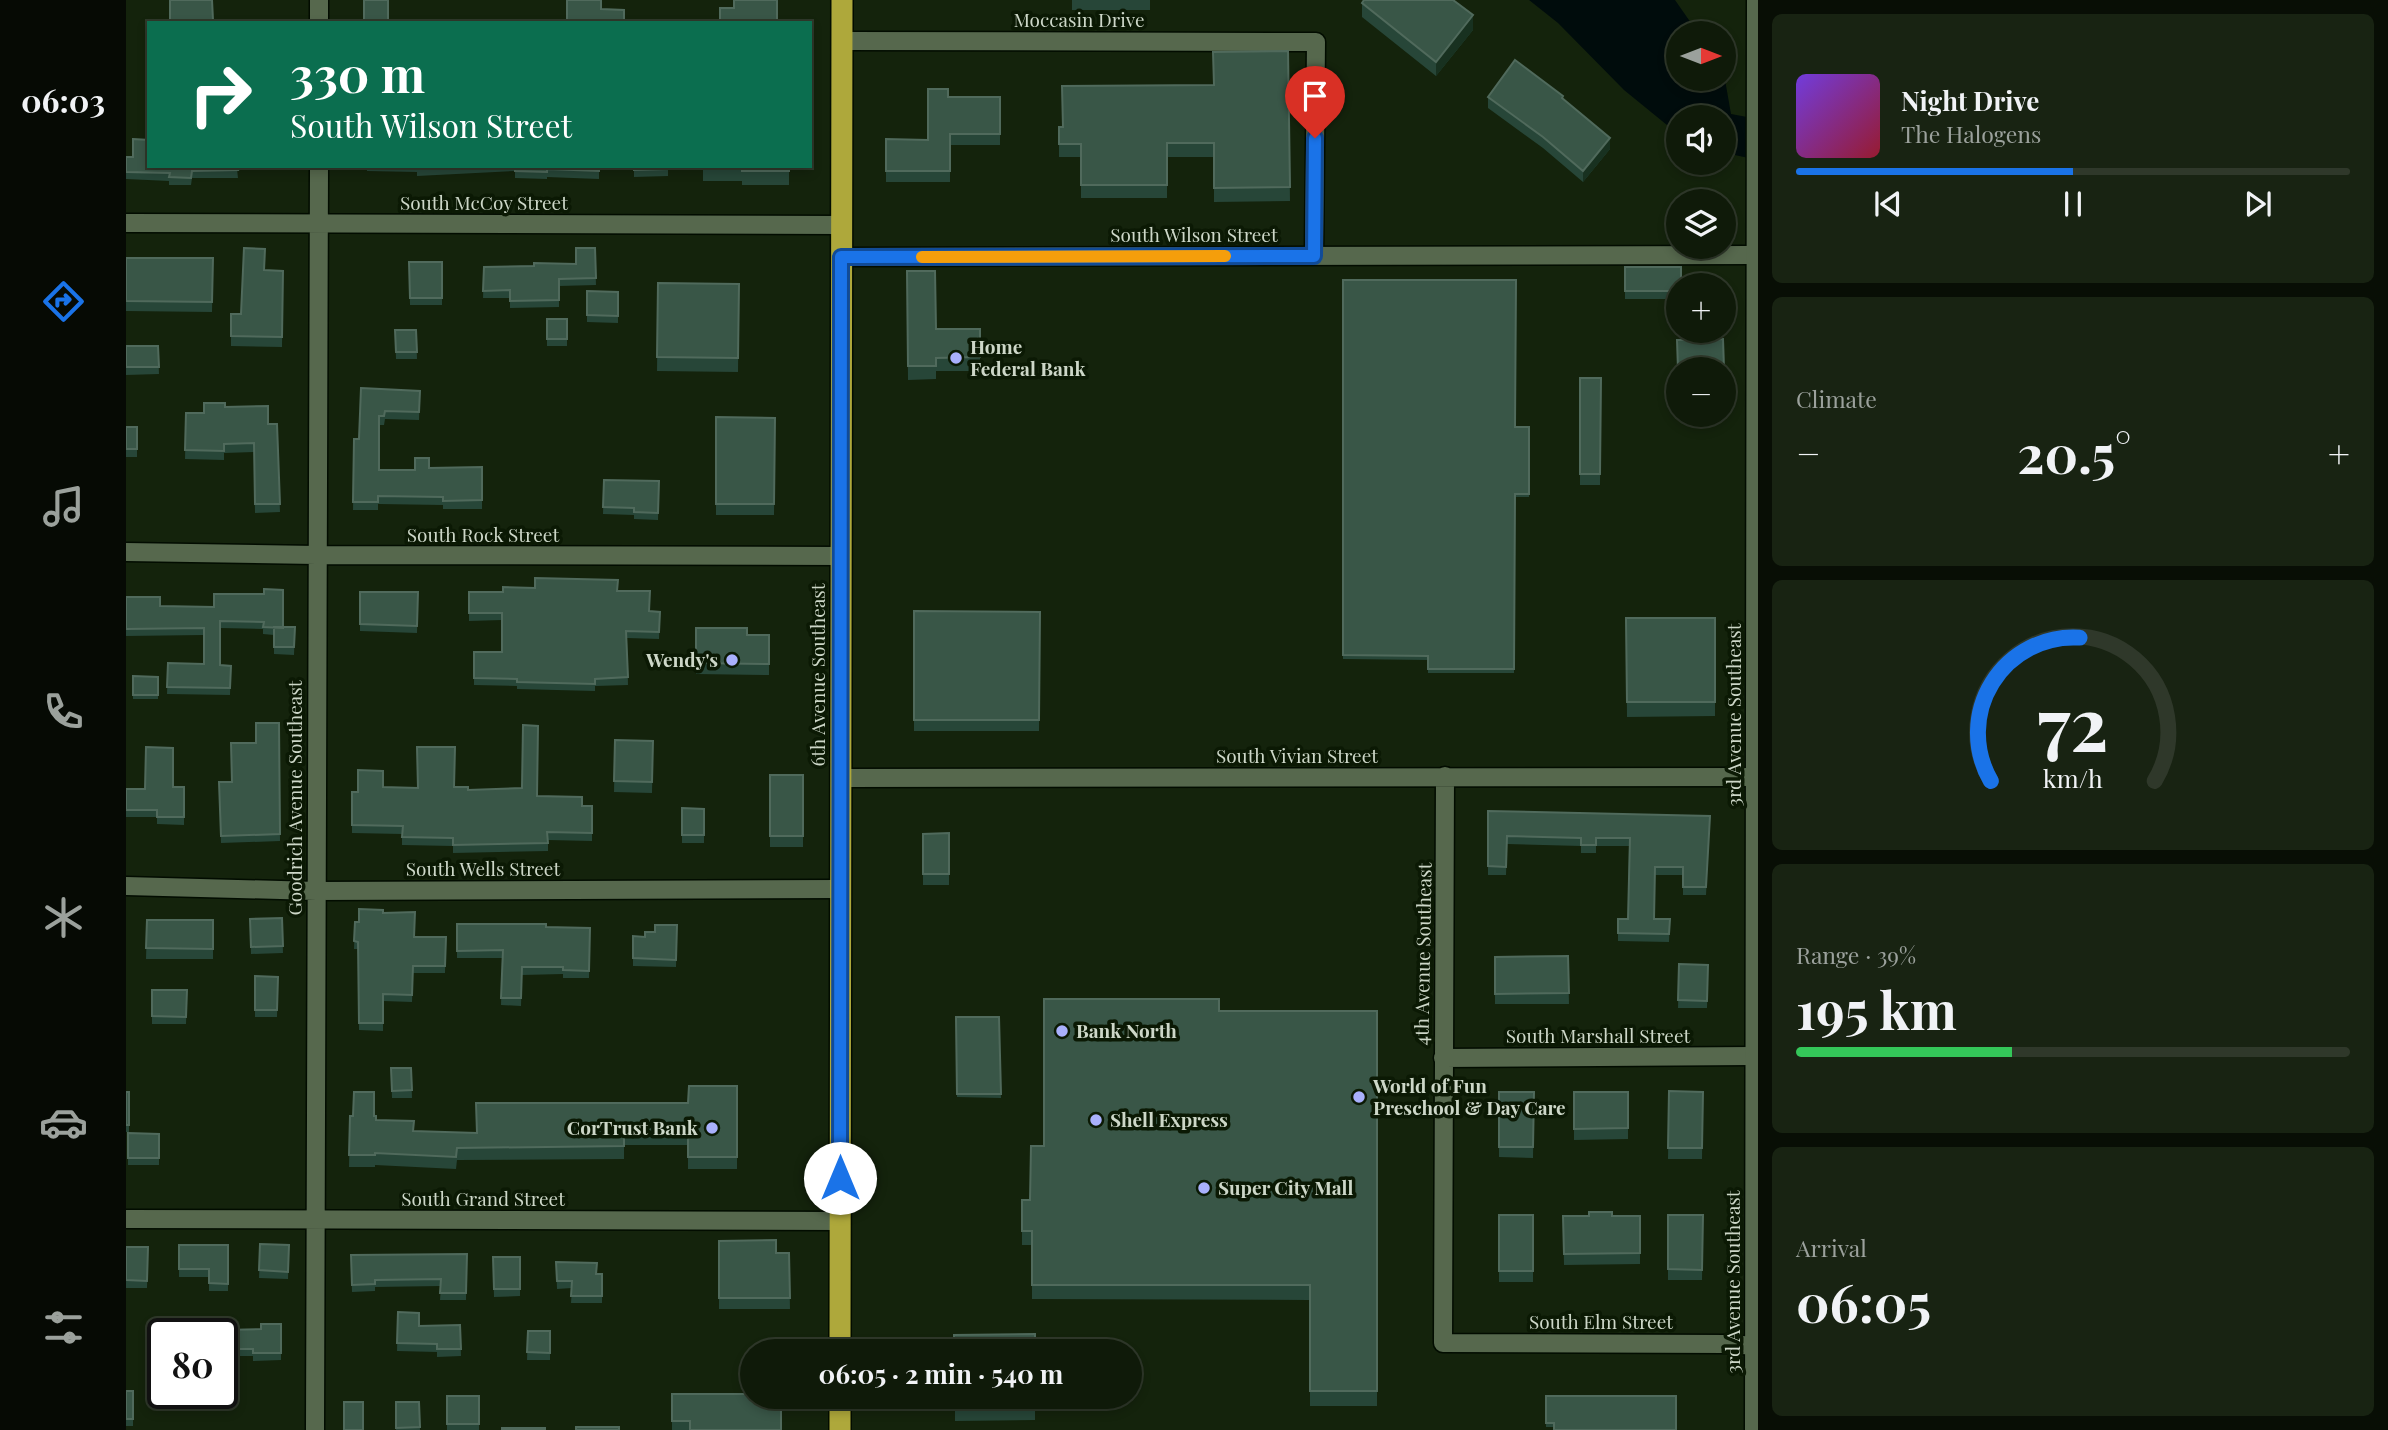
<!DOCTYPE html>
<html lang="en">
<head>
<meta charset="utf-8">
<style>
	:root { --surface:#0f1a09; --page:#182312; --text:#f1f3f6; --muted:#9ba19c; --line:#2f382a; --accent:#1a73e8 }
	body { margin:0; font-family:"Playfair Display",serif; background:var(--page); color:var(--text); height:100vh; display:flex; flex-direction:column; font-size:26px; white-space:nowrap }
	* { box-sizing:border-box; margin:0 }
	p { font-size:23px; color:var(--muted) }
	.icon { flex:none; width:38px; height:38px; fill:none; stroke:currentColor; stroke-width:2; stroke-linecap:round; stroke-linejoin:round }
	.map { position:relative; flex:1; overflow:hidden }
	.drawer { display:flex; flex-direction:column; gap:14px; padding:14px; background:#080e05; width:630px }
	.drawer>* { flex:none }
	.guide { position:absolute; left:21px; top:21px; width:665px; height:147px; border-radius:0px; box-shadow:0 4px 10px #0003,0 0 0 2px var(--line); background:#0b6e4f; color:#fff; overflow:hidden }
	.needle { width:46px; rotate:90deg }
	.buttons { position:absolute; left:1540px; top:21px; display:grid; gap:14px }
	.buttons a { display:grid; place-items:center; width:70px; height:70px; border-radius:50%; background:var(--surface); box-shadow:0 4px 10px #0003,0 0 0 2px var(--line); font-size:35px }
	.speed { position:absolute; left:21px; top:1318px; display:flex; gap:14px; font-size:35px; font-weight:700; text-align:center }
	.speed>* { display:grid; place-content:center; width:91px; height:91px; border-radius:50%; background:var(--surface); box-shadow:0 4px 10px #0003,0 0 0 2px var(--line); line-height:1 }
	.speed .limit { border:4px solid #111; border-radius:10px; background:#fff; color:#111 }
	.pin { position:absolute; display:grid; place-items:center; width:60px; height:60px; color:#fff; margin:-72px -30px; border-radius:50% 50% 50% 0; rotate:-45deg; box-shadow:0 0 7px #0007 }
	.pin .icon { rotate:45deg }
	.me { position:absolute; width:77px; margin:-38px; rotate:0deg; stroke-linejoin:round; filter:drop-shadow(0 0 5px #0008) }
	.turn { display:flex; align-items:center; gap:24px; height:147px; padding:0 28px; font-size:32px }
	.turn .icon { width:91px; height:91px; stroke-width:2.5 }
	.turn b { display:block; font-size:49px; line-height:60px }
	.big { font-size:52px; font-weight:700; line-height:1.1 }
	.drawer .card { flex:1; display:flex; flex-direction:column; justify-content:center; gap:10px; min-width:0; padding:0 24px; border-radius:10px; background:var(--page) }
	.drawer .dial { align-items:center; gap:0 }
	.dial svg { height:182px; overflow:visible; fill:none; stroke:var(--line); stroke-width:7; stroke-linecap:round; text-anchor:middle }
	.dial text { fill:var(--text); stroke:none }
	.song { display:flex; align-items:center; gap:21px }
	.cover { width:84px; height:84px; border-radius:10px; background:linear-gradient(135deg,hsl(260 70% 55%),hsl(350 70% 35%)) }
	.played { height:7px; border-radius:4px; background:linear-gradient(90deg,var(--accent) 50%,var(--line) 50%) }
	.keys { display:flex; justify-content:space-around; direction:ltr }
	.heat { display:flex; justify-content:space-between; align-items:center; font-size:38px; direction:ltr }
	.charge { height:10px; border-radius:5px; background:linear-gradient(90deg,#34c759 39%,var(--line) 0) }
	.trip { position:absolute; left:614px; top:1339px; width:402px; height:70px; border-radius:35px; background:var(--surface); box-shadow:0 4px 10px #0003,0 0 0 2px var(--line); font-weight:700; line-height:70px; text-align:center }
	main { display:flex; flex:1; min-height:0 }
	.menu { display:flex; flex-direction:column; width:126px; justify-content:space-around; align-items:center; background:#060a04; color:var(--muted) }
	.menu .icon { width:49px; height:49px }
	.menu .on { color:var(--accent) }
	.menu b { font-size:32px; color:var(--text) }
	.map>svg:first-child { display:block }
	.water { fill:#000c0c }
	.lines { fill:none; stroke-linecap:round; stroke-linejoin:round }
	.street-casing { stroke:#020c00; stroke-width:21 }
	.secondary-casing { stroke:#020c00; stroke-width:21 }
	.highway-casing { stroke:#020c00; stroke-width:24 }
	.street { stroke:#56684d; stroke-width:18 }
	.secondary { stroke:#56684d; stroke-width:18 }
	.highway { stroke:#aea83b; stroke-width:21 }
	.wall { fill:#274638 }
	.shaded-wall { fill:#183120 }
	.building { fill:#395647; stroke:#506a5c; stroke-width:2 }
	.route-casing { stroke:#114b97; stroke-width:18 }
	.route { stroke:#1a73e8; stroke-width:12 }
	.slow { stroke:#f59e0b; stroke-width:12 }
	.poi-dot { fill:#a9b0fc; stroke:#0b1904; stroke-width:2.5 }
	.labels { text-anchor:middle; stroke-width:7; stroke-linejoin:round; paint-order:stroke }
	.street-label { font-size:19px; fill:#cdd7c8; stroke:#0b1904 }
	.poi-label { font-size:19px; font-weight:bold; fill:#cdd7c8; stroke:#0b1904; text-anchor:start }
</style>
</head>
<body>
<main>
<nav class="menu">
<b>06:03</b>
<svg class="icon on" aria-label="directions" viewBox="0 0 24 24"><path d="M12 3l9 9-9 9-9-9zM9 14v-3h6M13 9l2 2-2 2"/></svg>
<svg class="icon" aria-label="music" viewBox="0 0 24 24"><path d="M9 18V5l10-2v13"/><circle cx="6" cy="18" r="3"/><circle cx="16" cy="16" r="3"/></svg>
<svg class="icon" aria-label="phone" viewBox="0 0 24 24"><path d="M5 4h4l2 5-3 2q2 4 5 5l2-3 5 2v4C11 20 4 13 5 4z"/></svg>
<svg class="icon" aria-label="climate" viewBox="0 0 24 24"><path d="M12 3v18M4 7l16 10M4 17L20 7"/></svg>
<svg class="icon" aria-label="car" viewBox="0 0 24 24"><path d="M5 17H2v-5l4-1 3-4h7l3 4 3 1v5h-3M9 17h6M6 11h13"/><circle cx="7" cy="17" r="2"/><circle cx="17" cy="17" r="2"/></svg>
<svg class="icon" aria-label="filters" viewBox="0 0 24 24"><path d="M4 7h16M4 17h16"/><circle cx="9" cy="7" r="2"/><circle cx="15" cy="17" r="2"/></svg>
</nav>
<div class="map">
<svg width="1632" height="1430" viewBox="0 0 1632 1430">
	<rect width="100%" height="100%" fill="#14230c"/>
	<!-- water -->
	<path class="water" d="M1403,0H1549L1572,33H1552V79H1598V74L1605,114L1632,119V160L1604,154L1598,159V117H1552V134L1498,90L1432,23Z"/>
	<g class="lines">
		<!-- street casing -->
		<g class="street-casing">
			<path id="street" d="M193,0V23
				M716,41L1190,42L1188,255
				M0,223L715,225
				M715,257L1630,255
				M0,552L190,555L715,556
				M1319,776L1317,1343L1600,1344L1632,1346
				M714,778L1629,777
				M0,886L190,891L714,889
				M1317,1058L1627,1056
				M0,1219L714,1221
				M189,1430L193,166"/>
		</g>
		<!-- secondary casing -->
		<g class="secondary-casing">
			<path id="secondary" d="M1628,1430L1630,0"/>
		</g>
		<!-- highway casing -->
		<g class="highway-casing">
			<path id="highway" d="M714,1351L716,0
				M714,1430V1396"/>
		</g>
		<!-- street -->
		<use href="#street" class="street"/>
		<!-- secondary -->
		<use href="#secondary" class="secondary"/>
		<!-- highway -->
		<use href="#highway" class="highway"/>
	</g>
	<!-- wall -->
	<path class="wall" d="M44,0H86L87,23H44Z
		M946,0H1024V10H946Z
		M1236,3L1347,30L1310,76L1236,17Z
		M1162,51L1164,201L1088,202V157H1041V198H955V157H933V127L1088,85Z
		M822,97H874V145H824V182H760V139L802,140Z
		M1362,97L1437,100L1484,149L1457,182L1417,148L1362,108Z
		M0,157H7L23,166H157V169H111L112,178H66L65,185H43V181L0,179Z
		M241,166H473V179L421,177V179L389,178V171L291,176V172L241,171Z
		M508,166H542V176L508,177Z
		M577,166H663V185H616V181H577Z
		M469,248L470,285L433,286V307L384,308V298H357L358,267L450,264Z
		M0,258H87L86,312L0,311Z
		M283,262H316V305H284Z
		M1499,267L1552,285V299H1499Z
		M138,270L157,271L156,347L105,346V314H115Z
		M781,271L810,329H854V371H810V379L782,380Z
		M1217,280L1389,427L1403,431V497H1389L1388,673H1302V660L1217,659Z
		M532,283L613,284L612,372L531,371Z
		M461,291L492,292V323L461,322Z
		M421,319H441V346H421Z
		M269,330H290L291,359H270Z
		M1597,339L1598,375V369H1552V376L1551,340Z
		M0,346H32L33,374L0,375Z
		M1454,378H1475L1474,485H1454Z
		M235,388L294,391L293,420L259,419L258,425H253V470L356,467V509H317V505L252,504V510H227L228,439H233Z
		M99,407L142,424H151L154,512L129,513L128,452L98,453V460L59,459L60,413H78Z
		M590,417L649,418L648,515H590Z
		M0,427H11V457H0Z
		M478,480L533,481L532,520L508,519V515L477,514Z
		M491,591L524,611L534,612L533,639L501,638L502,685L469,686V691L391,689V686L348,685V652H376V620L343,621V592Z
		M234,592H292L291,633L234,631Z
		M0,597L34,606L88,607L157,627H169L168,655L148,654V635L137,634V629L94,628V665L105,666L104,695L41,694L42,663L78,664V635L0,636Z
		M788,611L914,612L913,731H788Z
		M1500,618H1589V716L1501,717Z
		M570,628L621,635H643V675L570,674Z
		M7,676L32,677V699H7Z
		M153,723L154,841L95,843L93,782H106L130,743Z
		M489,740L527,741L526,793L488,792Z
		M644,775H677V847H644Z
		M47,787H58V825L31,824V817H0V789H19Z
		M257,787L291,788L328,787L342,790L411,796L456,806H466V841L422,840V851L327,853V846L276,845V834L226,833V792H232Z
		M556,808L578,809V843H556Z
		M1362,811L1584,816L1580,895H1557V875H1529L1528,919H1544L1543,942L1492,941V919H1502L1503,846H1470V853H1455V846L1381,844L1380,875H1362Z
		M823,833V885H797V834Z
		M257,913L289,937H320L319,973H287L286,1002L257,1001V1031L233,1030L232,949H228L229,922H233Z
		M156,918L157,953L125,954L124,919Z
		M21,920H87V959H20Z
		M331,924L464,928L463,978H437V974L396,975L395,1006L375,1005L376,958H331Z
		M551,925L550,967L507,966V936L519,937L529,932Z
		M1442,956L1443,1004H1369V957Z
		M1553,964L1582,965L1581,1008H1552Z
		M129,976L152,977L151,1017H129Z
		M26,990H61L60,1024H26Z
		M1093,1011H1251V1406H1184V1300L906,1299V1245H896V1200H904L918,1146Z
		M830,1017H873L875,1098L831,1097Z
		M265,1068H285L286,1098H266Z
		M611,1086V1169H562V1145H498V1159L331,1160L330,1169L249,1165V1167H223L224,1116H248L250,1120L288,1131L350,1133L562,1103Z
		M1543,1091L1577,1092L1576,1159H1542Z
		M0,1092H3V1132H0Z
		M1373,1092H1408L1407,1158L1373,1157Z
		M1448,1092H1502V1139L1448,1140Z
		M2,1133L33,1134V1165H2Z
		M1373,1215H1407V1282H1373Z
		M1542,1215H1577L1576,1280H1542Z
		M1437,1216H1514V1264L1438,1265Z
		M593,1241L650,1253H663L664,1309H593Z
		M134,1244L163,1245L162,1279L133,1278Z
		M53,1245H102V1291H83V1277H53Z
		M0,1247H22L21,1288H0Z
		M341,1254L340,1300H314L315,1286L249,1287V1291L226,1292L225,1255Z
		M367,1257H394V1296L368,1297Z
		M430,1262L470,1274H476V1303H445L446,1288L431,1289Z
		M272,1312L293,1326L334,1325L335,1356L311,1357V1352L271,1351Z
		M155,1324V1360L127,1361V1356H96V1334L99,1330L135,1329Z
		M402,1331H424V1360H401Z
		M0,1391H7V1426H0Z
		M546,1394L655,1430H546Z
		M321,1396H353V1430H321Z
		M829,1396H909V1420L829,1421Z
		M1420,1396H1550L1428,1427H1420Z
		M270,1402H293L294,1430H270Z"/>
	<!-- shaded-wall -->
	<path class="shaded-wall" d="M1347,15V30L1310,76V62Z
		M1484,138V149L1457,182V171Z"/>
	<!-- building -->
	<path class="building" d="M44,0H86L87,20L44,21Z
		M238,0H262V23H238Z
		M441,0H475V9L498,10V23H441Z
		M608,0H651V23H594V8H608Z
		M1238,0H1327L1347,15L1310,62L1236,3Z
		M1162,51L1164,187L1088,188V143H1041V185H955V144H933V127H937L936,86L1088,85L1087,52Z
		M1389,60L1437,96L1436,98L1484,138L1457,171L1417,137L1362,97Z
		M802,89H822V97H874V134H824V171H760V139L802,140Z
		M7,139L23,140V166H111L112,170L66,171L65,178L43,177L44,173L0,172V157H7Z
		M291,166H346L291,169Z
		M389,166H473V171L421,169V172L389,171Z
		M508,166H542V169L508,170Z
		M577,166H663V171H616V168Z
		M118,248L139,249L138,270L157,271L156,337L105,336V314H115Z
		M450,248H469L470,278L433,279V300L384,301V290L357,291L358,267L408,266V263L450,264Z
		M0,258H87L86,302L0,301Z
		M283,262H316V298H284Z
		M1499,267H1555V285H1552V291H1499Z
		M781,271H809L810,329H854V357L810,358V366H782Z
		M1217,280H1390L1389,427H1403V494H1389L1388,669H1302V656L1217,655Z
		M532,283L613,284L612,358L531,357Z
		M461,291L492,292V316L461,315Z
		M421,319H441V339H421Z
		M269,330H290L291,352H270Z
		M1597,339L1598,368L1552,369L1551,340Z
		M0,346H32L33,367H0Z
		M1454,378H1475L1474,474H1454Z
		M235,388L294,391L293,412L259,411L258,416H253V470H289V458H303V468L356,467V500L317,501V497L252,496V502H227L228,439H233Z
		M78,403H99V407L142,406V424H151L154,504H129L128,443L98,444V451L59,450L60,413H78Z
		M590,417L649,418L648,504H590Z
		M0,427H11V449H0Z
		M478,480L533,481L532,513L508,512V508L477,507Z
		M409,578L492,580L491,591H524L523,611L534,612L533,632L500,631L502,677L469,679V684L391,682V679L348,678V652H376V613H343V592H377V587L409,588Z
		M138,589L157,590V628L137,627L138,622L94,621V665L105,666L104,688L41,687L42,663L78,664V628L0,629V597H34V606L88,607V594H138Z
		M234,592H292L291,626L234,624Z
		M788,611L914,612L913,720H788Z
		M1500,618H1589V702H1501Z
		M148,627H169L168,647H148Z
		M570,628H621V635H643V664L570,663Z
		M7,676L32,677V695H7Z
		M130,723H153L154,834L95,836L93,782H106L105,743H130Z
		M397,725L412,726L411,796L456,797V806H466V833L421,832L422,843L327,845V838L276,837L277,826L226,825V792H232V770L257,771V787L292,788L291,747H329L328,787H342V790L396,788Z
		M489,740L527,741L526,782L488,781Z
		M20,747L47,748V787H58V817H31V810H0V789H19Z
		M644,775H677V836H644Z
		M556,808L578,809V835H556Z
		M1362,811L1584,816L1580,887H1557V867H1529L1528,919H1544L1543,934L1492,933V919H1502L1504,838H1470V845H1455V838L1381,836L1380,867L1362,866Z
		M823,833V874H797V834Z
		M233,909L257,910V913L289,912L288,937H320L319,966H287L286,995L257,994V1023H233L232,942L228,941L229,922H233Z
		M156,918L157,946L125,947L124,919Z
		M21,920H87V949L20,948Z
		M331,924H420V927L464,928L463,971L437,970V967H396L395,998H375L377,950L331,951Z
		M529,925H551L550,960L507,958V936L519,937V932H529Z
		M1442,956L1443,993L1369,994V957Z
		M1553,964L1582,965L1581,1001L1552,1000Z
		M129,976L152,977L151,1010H129Z
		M26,990H61L60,1017L26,1016Z
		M918,999H1093V1011H1251V1391H1184V1285H906V1231H896V1200H904L905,1146H918Z
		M830,1017H873L875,1094H831Z
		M265,1068H285L286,1090L266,1091Z
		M563,1086H611V1157H562V1133H498V1146L331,1148L330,1157L249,1153V1155H223L224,1116H227L228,1092H248V1116H250V1120L288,1121L287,1131L351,1133L350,1103H562Z
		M1543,1091L1577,1092L1576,1148H1542Z
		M0,1092H3V1125H0Z
		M1373,1092H1408L1407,1147H1373Z
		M1448,1092H1502V1128L1448,1129Z
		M2,1133L33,1134V1158H2Z
		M1463,1212H1486V1216H1514V1253L1438,1254L1437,1216H1463Z
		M1373,1215H1407V1271H1373Z
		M1542,1215H1577L1576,1270L1542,1269Z
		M650,1240V1253H663L664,1298H593V1241Z
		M134,1244L163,1245L162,1272L133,1270Z
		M53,1245H102V1284L83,1283V1269H53Z
		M0,1247H22L21,1281L0,1280Z
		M341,1254L340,1293H314L315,1279L249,1280V1284L226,1285L225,1255Z
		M367,1257H394V1289H368Z
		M430,1262L471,1263L470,1274H476V1296H445L446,1281H431Z
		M272,1312L293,1313V1326L334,1325L335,1349H311V1344L271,1343Z
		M40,1321L99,1323V1330L135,1329V1324H155V1353H127V1349H96V1334H40Z
		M402,1331H424V1353L401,1352Z
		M909,1334V1351H828V1335Z
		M0,1391H7V1419H0Z
		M546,1394H626V1396H655V1430H564V1421H546Z
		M321,1396H353V1424H321Z
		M829,1396H909V1409L829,1410Z
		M1420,1396H1550V1430H1428V1423H1420Z
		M218,1402H237V1430H218Z
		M270,1402H293L294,1427L270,1428Z
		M450,1427H493V1430H450Z
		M376,1428H419V1430H376Z"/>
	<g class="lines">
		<!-- route casing -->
		<g class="route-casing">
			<path id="route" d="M714,1178L715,257L1188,256L1189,138"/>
		</g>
		<!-- route -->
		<use href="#route" class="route"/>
		<!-- slow -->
		<path class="slow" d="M796,257L1099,256"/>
	</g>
	<!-- markers -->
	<g class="poi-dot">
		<circle cx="830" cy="358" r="7"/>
		<circle cx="606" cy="660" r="7"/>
		<circle cx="936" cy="1031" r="7"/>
		<circle cx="1233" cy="1097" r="7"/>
		<circle cx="970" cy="1120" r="7"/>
		<circle cx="586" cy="1128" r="7"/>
		<circle cx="1078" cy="1188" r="7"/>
	</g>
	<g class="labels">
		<!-- street labels -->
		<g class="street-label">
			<text x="953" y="27">Moccasin Drive</text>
			<text x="358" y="210">South McCoy Street</text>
			<text x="1068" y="242">South Wilson Street</text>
			<text x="357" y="542">South Rock Street</text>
			<text transform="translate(692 675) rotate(-90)" y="7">6th Avenue Southeast</text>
			<text transform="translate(1608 715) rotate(-90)" y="7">3rd Avenue Southeast</text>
			<text x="1171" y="763">South Vivian Street</text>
			<text transform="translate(169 798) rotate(-90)" y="7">Goodrich Avenue Southeast</text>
			<text x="357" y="876">South Wells Street</text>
			<text transform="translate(1297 954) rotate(-89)" y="7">4th Avenue Southeast</text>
			<text x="1472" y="1043">South Marshall Street</text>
			<text x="357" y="1206">South Grand Street</text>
			<text transform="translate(1607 1282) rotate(-90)" y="7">3rd Avenue Southeast</text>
			<text x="1475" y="1329">South Elm Street</text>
		</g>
		<!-- poi labels -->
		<g class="poi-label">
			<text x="844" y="354">Home<tspan x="844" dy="22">Federal Bank</tspan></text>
			<text x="592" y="667" text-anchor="end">Wendy's</text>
			<text x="950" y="1038">Bank North</text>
			<text x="1247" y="1093">World of Fun<tspan x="1247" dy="22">Preschool &amp; Day Care</tspan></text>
			<text x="984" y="1127">Shell Express</text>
			<text x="572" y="1135" text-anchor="end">CorTrust Bank</text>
			<text x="1092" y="1195">Super City Mall</text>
		</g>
	</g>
</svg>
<div class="buttons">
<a><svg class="needle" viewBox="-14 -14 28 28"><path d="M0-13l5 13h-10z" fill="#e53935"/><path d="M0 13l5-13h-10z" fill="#9ba19c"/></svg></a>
<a><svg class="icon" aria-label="sound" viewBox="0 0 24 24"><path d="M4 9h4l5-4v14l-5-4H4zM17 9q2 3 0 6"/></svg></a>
<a><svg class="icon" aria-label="layers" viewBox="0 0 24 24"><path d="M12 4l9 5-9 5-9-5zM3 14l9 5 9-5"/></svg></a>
<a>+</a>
<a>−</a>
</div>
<div class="speed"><div class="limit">80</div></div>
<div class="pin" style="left:1189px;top:138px;background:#d93025"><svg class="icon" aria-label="arrive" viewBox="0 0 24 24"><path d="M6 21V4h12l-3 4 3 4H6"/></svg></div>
<svg class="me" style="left:714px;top:1178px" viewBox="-20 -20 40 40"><circle r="19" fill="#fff"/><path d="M0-13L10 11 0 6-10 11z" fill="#1a73e8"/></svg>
<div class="trip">06:05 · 2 min · 540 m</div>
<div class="guide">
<div class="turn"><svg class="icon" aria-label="right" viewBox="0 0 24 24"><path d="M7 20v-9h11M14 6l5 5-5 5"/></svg><div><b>330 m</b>South Wilson Street</div></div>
</div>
</div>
<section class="drawer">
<div class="card">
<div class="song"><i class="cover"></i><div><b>Night Drive</b><p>The Halogens</p></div></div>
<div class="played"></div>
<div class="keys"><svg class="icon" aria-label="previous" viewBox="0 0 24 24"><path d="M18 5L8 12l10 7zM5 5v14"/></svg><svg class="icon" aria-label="pause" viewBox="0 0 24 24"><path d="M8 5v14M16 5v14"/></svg><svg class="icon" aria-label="next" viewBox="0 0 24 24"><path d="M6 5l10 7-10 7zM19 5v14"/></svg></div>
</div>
<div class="card"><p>Climate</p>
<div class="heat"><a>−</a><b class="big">20.5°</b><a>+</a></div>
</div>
<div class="card dial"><svg viewBox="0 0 100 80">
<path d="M14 69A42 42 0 1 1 86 69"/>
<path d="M14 69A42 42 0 0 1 53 6" stroke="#1a73e8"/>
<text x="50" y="56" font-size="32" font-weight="700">72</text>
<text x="50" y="72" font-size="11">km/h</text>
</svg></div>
<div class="card"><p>Range · 39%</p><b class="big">195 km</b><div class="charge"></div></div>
<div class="card"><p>Arrival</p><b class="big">06:05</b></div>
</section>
</main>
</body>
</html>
